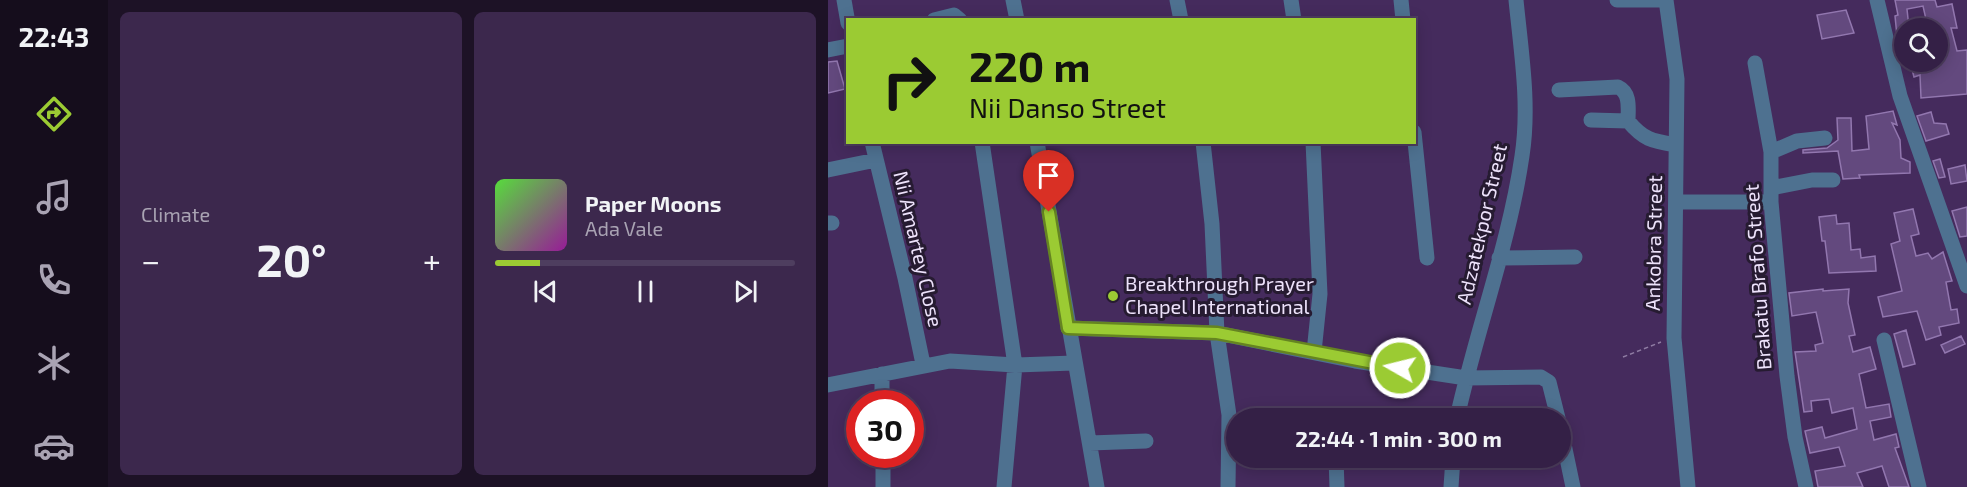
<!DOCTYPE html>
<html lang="en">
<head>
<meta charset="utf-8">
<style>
	:root { --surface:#342046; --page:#3c284d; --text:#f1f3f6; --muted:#a9a3b3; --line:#4e3e5f; --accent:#9bcb33 }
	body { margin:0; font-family:"Exo 2",sans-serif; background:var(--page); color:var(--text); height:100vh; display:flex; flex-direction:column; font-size:22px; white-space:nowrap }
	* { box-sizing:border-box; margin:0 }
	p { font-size:20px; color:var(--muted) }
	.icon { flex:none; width:33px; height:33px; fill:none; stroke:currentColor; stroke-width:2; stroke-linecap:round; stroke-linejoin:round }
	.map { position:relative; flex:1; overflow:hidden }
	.side { display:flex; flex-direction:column; gap:12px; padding:12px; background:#1d1226; width:720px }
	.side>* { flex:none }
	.guide { position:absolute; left:18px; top:18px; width:570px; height:126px; border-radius:0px; box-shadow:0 3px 15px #0003,0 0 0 2px var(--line); background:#9bcb33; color:#111; overflow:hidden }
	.tools { position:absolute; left:1066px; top:18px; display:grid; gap:12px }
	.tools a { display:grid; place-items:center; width:54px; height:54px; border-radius:50%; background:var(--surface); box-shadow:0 3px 15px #0003,0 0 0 2px var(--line); font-size:30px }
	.speed { position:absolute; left:18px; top:390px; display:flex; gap:12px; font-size:30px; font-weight:700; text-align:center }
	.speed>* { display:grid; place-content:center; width:78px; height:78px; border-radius:50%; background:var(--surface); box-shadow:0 3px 15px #0003,0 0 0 2px var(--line); line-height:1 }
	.speed .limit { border:9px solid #d22; background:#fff; color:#111 }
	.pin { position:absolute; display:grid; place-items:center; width:51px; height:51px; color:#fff; margin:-62px -26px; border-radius:50% 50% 50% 0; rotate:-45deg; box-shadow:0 0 6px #0007 }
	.pin .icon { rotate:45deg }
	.me { position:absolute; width:66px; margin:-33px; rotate:278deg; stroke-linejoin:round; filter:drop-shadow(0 0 4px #0008) }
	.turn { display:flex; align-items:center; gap:21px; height:126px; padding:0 24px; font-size:27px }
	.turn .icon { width:78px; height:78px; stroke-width:2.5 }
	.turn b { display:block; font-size:42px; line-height:51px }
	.big { font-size:45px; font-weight:700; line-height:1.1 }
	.side .tile { flex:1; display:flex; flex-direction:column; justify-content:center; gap:9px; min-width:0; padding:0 21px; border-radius:9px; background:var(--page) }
	.song { display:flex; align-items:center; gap:18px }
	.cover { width:72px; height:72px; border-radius:9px; background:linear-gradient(135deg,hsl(110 70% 55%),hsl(300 70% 35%)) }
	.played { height:6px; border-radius:3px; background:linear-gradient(90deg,var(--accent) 15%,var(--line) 15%) }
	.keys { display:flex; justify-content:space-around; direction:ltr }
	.heat { display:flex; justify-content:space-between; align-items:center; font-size:33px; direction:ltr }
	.side .tiles { flex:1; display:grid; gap:12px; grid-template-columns:repeat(2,1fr) }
	.trip { position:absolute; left:398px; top:408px; width:345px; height:60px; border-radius:30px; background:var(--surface); box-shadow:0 3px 15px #0003,0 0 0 2px var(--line); font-weight:700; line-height:60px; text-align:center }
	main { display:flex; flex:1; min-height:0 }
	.tabs { display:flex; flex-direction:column; width:108px; justify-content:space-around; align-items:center; background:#150d1c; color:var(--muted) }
	.tabs .icon { width:42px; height:42px }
	.tabs .on { color:var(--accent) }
	.tabs b { font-size:27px; color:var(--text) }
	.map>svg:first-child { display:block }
	.building { fill:#63497e; stroke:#9277af; stroke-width:1.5 }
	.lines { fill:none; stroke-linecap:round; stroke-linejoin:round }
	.path { stroke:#8e7ba2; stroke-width:1.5; stroke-dasharray:4.5 3; stroke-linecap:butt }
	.minor { stroke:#4e7190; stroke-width:15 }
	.route-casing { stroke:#658421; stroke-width:15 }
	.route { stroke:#9bcb33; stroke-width:10 }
	.poi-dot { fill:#9bcb33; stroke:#261b31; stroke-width:2 }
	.labels { text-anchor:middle; stroke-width:6; stroke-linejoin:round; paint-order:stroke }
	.street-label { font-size:20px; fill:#ede2fb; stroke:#261b31 }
	.poi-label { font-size:20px; fill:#ede2fb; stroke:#261b31; text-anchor:start }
</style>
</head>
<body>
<main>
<nav class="tabs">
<b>22:43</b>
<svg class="icon on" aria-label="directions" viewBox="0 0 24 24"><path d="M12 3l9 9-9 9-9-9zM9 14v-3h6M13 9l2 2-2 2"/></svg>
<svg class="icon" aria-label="music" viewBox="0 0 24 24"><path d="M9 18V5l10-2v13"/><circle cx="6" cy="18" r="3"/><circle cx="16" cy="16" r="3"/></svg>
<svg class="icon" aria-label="phone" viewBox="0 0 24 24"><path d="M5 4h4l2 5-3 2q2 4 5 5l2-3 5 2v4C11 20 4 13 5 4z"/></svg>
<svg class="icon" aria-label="climate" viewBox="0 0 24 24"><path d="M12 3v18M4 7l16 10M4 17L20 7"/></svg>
<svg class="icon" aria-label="car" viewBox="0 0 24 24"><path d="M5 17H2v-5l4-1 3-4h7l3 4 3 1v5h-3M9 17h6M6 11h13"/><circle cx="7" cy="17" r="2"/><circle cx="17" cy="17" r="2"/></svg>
</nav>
<section class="side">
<div class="tiles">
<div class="tile"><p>Climate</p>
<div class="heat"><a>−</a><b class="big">20°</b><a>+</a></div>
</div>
<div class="tile">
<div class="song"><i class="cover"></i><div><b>Paper Moons</b><p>Ada Vale</p></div></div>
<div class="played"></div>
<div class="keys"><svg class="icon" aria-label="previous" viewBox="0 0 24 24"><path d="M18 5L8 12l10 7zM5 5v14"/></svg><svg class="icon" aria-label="pause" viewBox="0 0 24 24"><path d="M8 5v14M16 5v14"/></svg><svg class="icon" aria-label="next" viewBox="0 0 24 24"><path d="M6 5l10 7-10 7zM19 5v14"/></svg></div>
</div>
</div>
</section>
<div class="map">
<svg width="1139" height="487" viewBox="0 0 1139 487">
	<rect width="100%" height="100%" fill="#452b5d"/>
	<!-- building -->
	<path class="building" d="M1067,0H1107L1109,7L1124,4L1129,28H1123L1129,51L1139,50V94L1093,98L1092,75L1086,77L1082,62H1110V55L1117,54L1112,30L1100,28L1095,6L1079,9L1081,28H1077V35L1069,36L1067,16L1070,15Z
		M1018,10L1026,33L994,39L989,15Z
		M9,61L17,89L0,93V62Z
		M1065,111L1069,125L1064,123L1072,140L1073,158L1082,162V173L1031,175L1032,178L1015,179L1010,151L975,153V150L999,148L1010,140L1009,118H1023L1024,151L1041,149L1038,116Z
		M1103,112L1106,123L1118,124L1121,134L1098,141L1089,116Z
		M1112,159L1117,177L1111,178L1105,161Z
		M1137,165L1139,181L1123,184L1120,169Z
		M1139,207V236L1132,237L1124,211Z
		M1085,209L1091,234L1083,236L1088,256L1100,253L1104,259L1115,252L1124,281L1118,282L1123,310L1129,309L1131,323L1111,327L1113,335L1098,340L1089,311L1055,317L1050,297L1074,291L1063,244L1072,241L1066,213Z
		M1008,215L1009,224L1021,223L1023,250L1032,249L1033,258L1047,256L1048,271L1001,273L997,241H994L991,217Z
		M995,289V291L1021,289L1020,303L1027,335L1021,336L1025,352L1042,347L1048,369L1031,374L1038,408L1061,404L1063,417L1042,421L1046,440L1068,434L1071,447L1067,448L1081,487H1061L1054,466L1029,473L1035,487H990L987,471L1017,466L1011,447L982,453L977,431L994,427L997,438L1029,429L1025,408L1004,413L1001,399L983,401L984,411L976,412L967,352L988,351L987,345L995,343L988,312L964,316L961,293Z
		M1078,330L1087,364L1075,367L1066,334Z
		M1133,336L1137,344L1117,353L1113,345Z"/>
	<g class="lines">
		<!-- path -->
		<path class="path" d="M795,357L833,342"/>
		<!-- minor -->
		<path class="minor" d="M16,0L20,23
			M185,0L189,20
			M349,0L353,20
			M463,0L466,20
			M573,0L575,20
			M789,0H838
			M838,0L849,79L846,338L860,487
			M1049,0L1072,96L1139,286
			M106,20L126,15L132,20
			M0,50L20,46
			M927,63L943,152V202L959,376L967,437L978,487
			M731,90L790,87C803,93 800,109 800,121
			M763,120L800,121C816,140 824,141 848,145
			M586,132L599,258
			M44,142L77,278L95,364
			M154,142L187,365L176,487
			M209,142L269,487
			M375,142L384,224L389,333L401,415L400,487
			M485,142L492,294L486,352
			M943,152L969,141L997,138
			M0,170L48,160
			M943,188L984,180H1005
			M848,202H943
			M0,223H4
			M671,258L747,257
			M240,328L389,333L527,361L638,378L713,377L721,382L730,418
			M1056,340L1091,487
			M54,374V404
			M0,385L122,361L187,365L246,363
			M629,418C648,331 681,245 694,156C702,105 693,51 688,0
			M732,425L745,487
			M262,443L318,441
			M55,454V487
			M508,458L509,487
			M623,487L625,458"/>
	</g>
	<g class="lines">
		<!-- route casing -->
		<g class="route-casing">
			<path id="route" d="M221,212L240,328L389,333L572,368"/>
		</g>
		<!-- route -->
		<use href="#route" class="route"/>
	</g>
	<!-- markers -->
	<circle class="poi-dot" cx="285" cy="296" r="6"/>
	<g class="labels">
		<!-- street labels -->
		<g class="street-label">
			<text transform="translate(654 224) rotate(-77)" y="7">Adzatekpor Street</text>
			<text transform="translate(826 243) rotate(-89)" y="7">Ankobra Street</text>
			<text transform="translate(90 249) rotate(77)" y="7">Nii Amartey Close</text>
			<text transform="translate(930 277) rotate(-94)" y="7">Brakatu Brafo Street</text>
		</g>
		<!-- poi labels -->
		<g class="poi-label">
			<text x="297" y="291">Breakthrough Prayer<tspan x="297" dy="23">Chapel International</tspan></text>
		</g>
	</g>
</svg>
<div class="tools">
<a><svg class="icon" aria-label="search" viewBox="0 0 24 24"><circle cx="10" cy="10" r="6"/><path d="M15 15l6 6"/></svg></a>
</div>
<div class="speed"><div class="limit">30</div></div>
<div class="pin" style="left:221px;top:212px;background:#d93025"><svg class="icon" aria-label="arrive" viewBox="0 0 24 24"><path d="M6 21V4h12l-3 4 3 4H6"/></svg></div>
<svg class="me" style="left:572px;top:368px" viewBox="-20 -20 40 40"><circle r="17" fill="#9bcb33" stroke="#fff" stroke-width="3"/><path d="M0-11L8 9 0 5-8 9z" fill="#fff"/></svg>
<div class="trip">22:44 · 1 min · 300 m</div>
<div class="guide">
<div class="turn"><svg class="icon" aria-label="right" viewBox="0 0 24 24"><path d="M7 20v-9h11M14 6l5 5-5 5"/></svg><div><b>220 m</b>Nii Danso Street</div></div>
</div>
</div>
</main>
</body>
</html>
